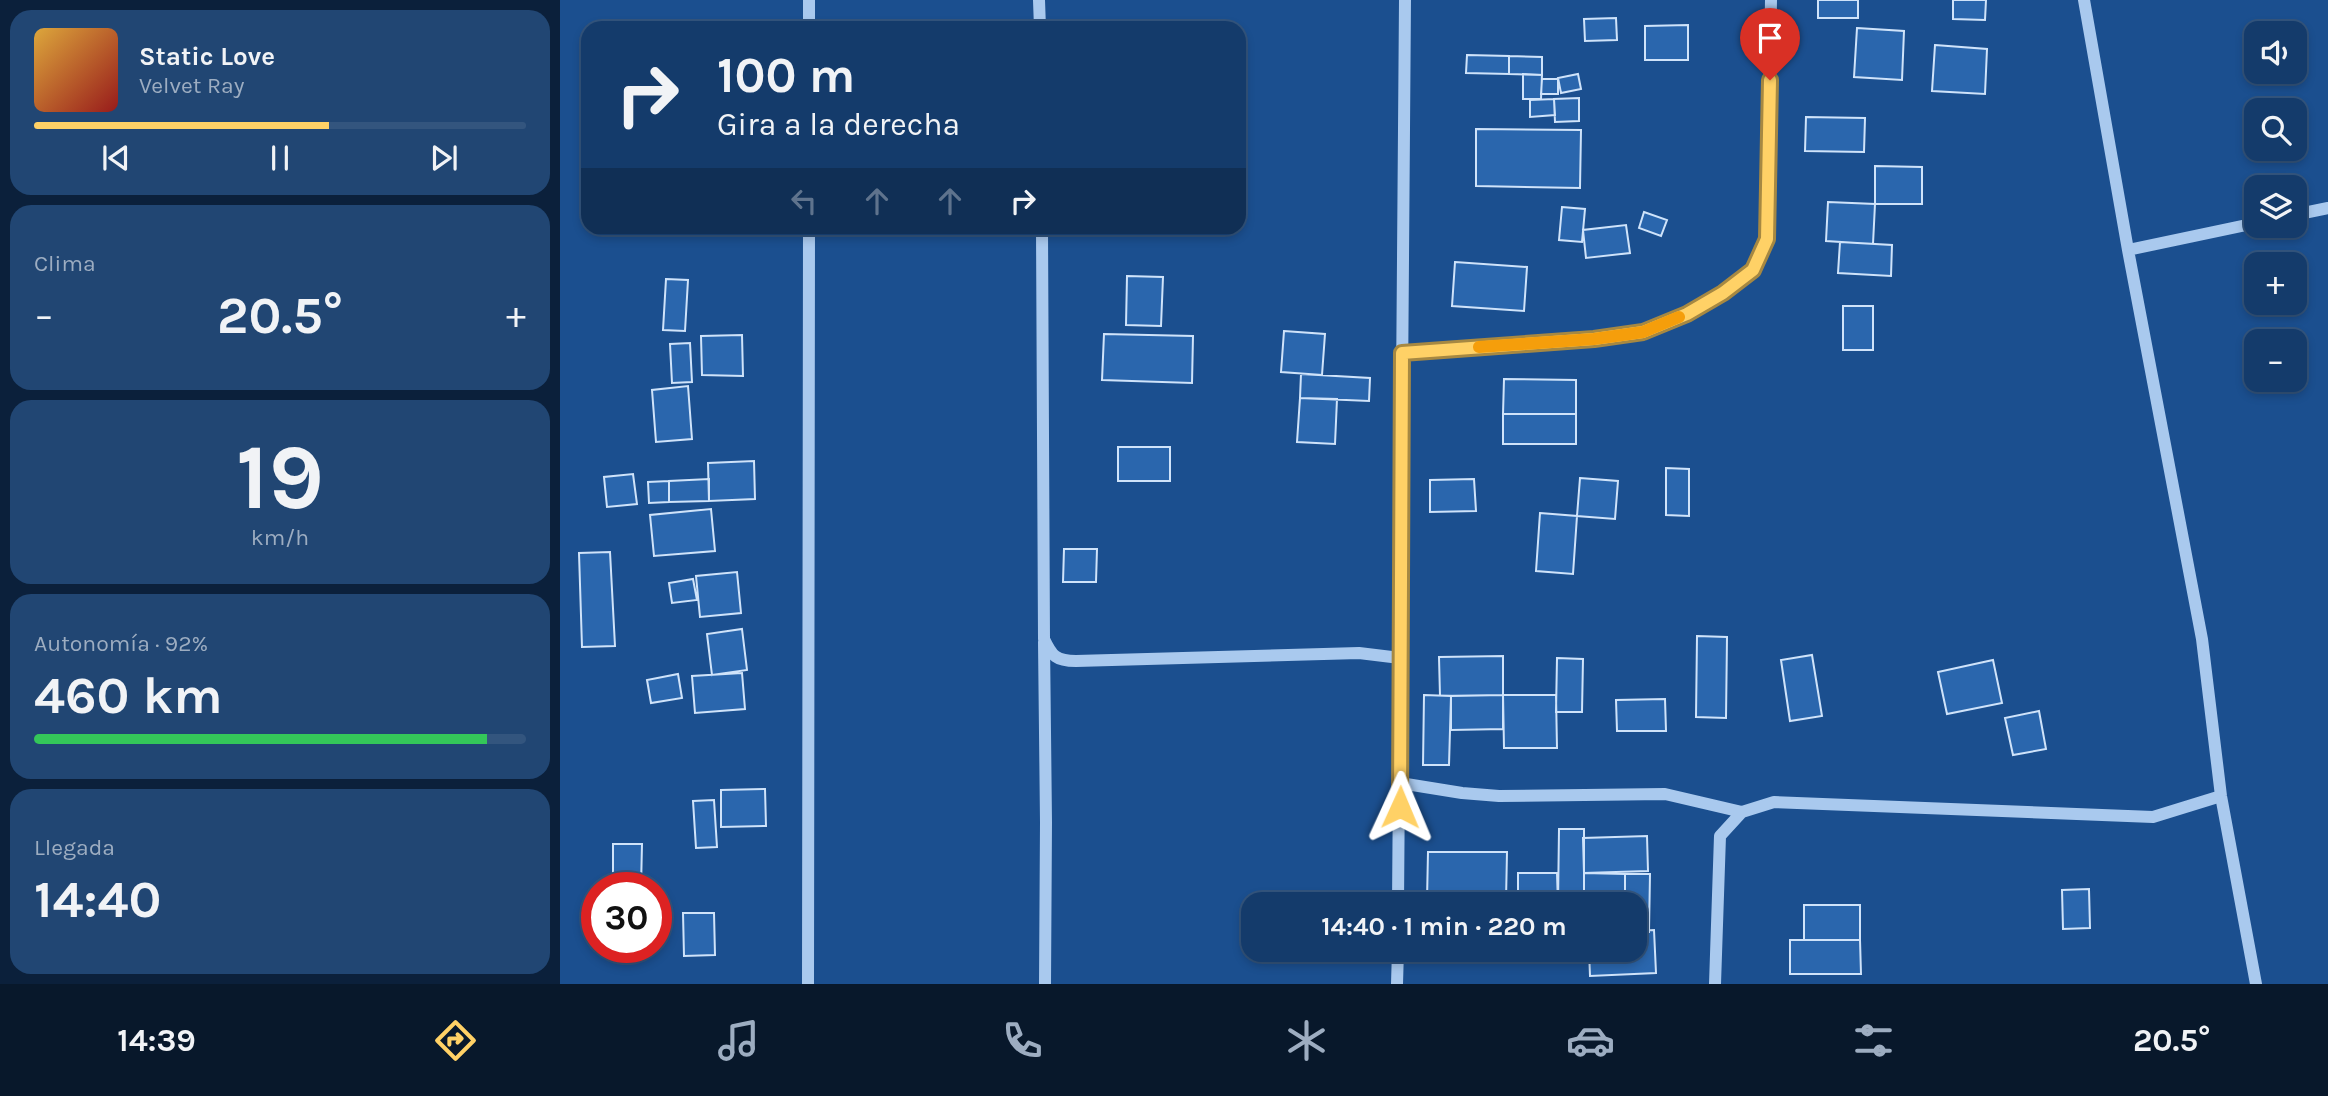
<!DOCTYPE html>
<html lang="es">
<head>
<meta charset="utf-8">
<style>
	:root { --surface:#143b6b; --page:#214673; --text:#f1f3f6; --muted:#9dadc1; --line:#33557e; --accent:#ffd166 }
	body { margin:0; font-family:Karla,sans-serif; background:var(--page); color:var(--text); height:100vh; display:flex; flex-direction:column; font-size:26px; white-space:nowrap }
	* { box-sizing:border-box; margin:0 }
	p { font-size:23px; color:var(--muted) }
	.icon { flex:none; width:38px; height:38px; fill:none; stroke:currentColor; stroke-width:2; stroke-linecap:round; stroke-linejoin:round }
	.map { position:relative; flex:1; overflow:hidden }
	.details { display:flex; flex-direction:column; gap:10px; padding:10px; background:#0b203b; width:560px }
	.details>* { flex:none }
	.top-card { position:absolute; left:21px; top:21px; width:665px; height:214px; border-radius:21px; box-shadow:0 4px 10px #0003,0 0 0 2px var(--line); background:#143b6b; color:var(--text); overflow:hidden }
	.tools { position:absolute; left:1684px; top:21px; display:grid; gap:14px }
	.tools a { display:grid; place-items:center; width:63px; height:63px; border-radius:14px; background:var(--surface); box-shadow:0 4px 10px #0003,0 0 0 2px var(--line); font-size:35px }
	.speed { position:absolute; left:21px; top:872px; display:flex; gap:14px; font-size:35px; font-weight:700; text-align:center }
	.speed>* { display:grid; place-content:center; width:91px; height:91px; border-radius:50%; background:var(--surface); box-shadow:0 4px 10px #0003,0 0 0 2px var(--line); line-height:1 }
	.speed .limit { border:10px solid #d22; background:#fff; color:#111 }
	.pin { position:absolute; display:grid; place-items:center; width:60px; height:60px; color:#fff; margin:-72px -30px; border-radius:50% 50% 50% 0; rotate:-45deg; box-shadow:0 0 7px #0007 }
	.pin .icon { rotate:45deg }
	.me { position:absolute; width:77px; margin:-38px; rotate:1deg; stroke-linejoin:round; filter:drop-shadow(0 0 5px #0008) }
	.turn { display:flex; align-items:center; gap:24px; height:147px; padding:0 21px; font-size:32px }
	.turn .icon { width:91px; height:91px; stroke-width:2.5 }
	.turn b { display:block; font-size:49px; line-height:60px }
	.lanes { display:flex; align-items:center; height:66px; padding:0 21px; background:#0003; justify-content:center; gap:35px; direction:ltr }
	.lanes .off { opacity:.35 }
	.big { font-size:52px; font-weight:700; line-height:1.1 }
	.details .tile { flex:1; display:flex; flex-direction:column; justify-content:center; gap:10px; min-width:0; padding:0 24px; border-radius:21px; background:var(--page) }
	.details .dial { align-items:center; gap:0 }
	.dial b { font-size:91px; line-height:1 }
	.song { display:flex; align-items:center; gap:21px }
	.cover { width:84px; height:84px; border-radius:10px; background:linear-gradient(135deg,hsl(40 70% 55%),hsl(0 70% 35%)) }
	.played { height:7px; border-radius:4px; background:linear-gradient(90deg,var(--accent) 60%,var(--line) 60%) }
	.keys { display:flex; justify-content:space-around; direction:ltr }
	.heat { display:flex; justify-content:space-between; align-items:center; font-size:38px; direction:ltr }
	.charge { height:10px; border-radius:5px; background:linear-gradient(90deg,#34c759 92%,var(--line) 0) }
	.trip { position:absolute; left:681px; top:892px; width:406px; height:70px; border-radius:21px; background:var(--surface); box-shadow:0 4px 10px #0003,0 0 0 2px var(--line); font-weight:700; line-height:70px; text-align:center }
	.menu { display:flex; height:112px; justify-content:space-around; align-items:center; background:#08182b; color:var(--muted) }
	.menu .icon { width:49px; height:49px }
	.menu .on { color:var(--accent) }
	.menu b { font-size:32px; color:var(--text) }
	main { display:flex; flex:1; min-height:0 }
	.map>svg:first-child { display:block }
	.building { fill:#2a66ad; stroke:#cfe3fa; stroke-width:2 }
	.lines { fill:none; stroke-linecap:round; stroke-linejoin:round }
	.minor { stroke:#a9c9ee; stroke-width:12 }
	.route-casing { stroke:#a68842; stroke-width:18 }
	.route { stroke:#ffd166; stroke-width:12 }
	.slow { stroke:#f59e0b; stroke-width:12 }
</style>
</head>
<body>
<main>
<section class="details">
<div class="tile">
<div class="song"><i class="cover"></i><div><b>Static Love</b><p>Velvet Ray</p></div></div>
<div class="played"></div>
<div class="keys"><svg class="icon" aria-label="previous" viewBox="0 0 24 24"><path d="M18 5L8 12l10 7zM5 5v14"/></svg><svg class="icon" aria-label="pause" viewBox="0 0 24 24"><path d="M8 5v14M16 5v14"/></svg><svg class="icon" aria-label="next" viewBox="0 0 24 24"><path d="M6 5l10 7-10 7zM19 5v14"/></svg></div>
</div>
<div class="tile"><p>Clima</p>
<div class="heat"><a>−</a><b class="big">20.5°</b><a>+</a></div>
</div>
<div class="tile dial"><b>19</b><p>km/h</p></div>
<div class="tile"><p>Autonomía · 92%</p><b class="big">460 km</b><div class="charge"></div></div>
<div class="tile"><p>Llegada</p><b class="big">14:40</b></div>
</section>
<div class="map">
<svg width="1768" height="984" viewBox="0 0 1768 984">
	<rect width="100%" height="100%" fill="#1b4f8f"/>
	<!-- building -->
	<path class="building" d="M1258,0H1298V18H1258Z
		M1393,0H1426L1425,20L1393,19Z
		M1056,18L1057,40L1025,41L1024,19Z
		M1128,25V60H1085V26Z
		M1297,28L1344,31L1342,80L1294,77Z
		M1375,45L1427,49L1425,94L1372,91Z
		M907,55L949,56V74L906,73Z
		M949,56L982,57V75L949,74Z
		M963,74L982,75L981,99H963Z
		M1018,74L1021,89L1001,93L998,78Z
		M982,79H998V94H981Z
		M1019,98V121L995,122L994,99Z
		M994,99L995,115L970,117V100Z
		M1246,117L1305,118L1304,152L1245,151Z
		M916,129L1021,130L1020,188L916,186Z
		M1315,166L1362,167V204H1315Z
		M1268,202L1315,204L1313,244L1266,241Z
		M1002,207L1025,209L1022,242L999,240Z
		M1084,212L1107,220L1101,236L1079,228Z
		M1066,225L1070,253L1026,258L1023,230Z
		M1280,242L1332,245L1331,276L1278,273Z
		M895,262L967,267L964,311L892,306Z
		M567,276L603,277L601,326L566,325Z
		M106,279L128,280L125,331L103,330Z
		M1283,306H1313V350H1283Z
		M724,331L765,334L762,375L721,372Z
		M544,334L633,336L632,383L542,380Z
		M182,335L183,376L142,375L141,336Z
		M130,343L132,382L112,383L110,344Z
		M741,374L810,378L809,401L740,398Z
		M944,379L1016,380V414H943Z
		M128,386L132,439L96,442L92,390Z
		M740,398L777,399L775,444L737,442Z
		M943,414H1016V444H943Z
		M558,447H610V481H558Z
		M194,461L195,499L149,501L148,463Z
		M1106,468L1129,469V516L1106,515Z
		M73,474L77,504L47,507L44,477Z
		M1020,478L1058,481L1055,519L1017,516Z
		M149,479V501L109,502V481Z
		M914,479L916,511L870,512V480Z
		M109,481V502L89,503L88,482Z
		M151,509L155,551L94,556L90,515Z
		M980,513L1017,516L1013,574L976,571Z
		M504,549H537L536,582H503Z
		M50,552L55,646L22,647L19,553Z
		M177,572L181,613L140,617L136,576Z
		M133,579L137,600L112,603L109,583Z
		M182,629L187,670L152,675L147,634Z
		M1137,636L1167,637L1166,718L1136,717Z
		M1252,655L1262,716L1230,721L1221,660Z
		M943,656V695L880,696L879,657Z
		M997,658L1023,659L1022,712H996Z
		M1433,660L1442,703L1387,714L1378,672Z
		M182,673L185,709L135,713L132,676Z
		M118,674L122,698L91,703L87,680Z
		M864,695L891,696L889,765H863Z
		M943,695V729L891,730V696Z
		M943,695H996L997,748H944Z
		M1105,699L1106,731H1057L1056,700Z
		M1479,711L1486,749L1453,755L1445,718Z
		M205,789L206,826L161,827V790Z
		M154,800L157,847L136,848L133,801Z
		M999,829H1024V905H998Z
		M1087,836L1088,871L1024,873L1023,838Z
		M53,844H82L81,887H53Z
		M868,852H947L946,900H867Z
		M958,873H997L998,905H958Z
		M1024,873L1065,874V905H1024Z
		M1065,874H1090L1089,932H1074V905H1065Z
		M1529,889L1530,928L1503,929L1502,890Z
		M1244,905H1300V940H1244Z
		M123,913H154L155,955L124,956Z
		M1094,930L1096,973L1030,976L1029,950H1074V931Z
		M1230,940H1300L1301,974H1230Z"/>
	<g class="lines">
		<!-- minor -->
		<path class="minor" d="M479,0L480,28
			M1524,0L1568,250L1642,639L1661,796L1696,984
			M249,28V0
			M1734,215L1768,208
			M482,228L484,639C492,656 496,661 516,661L799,653L840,658
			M1568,250L1696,223
			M842,353L1034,339L1083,332L1127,314L1163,293L1193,270L1207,239L1211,0
			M484,642L486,822L485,984
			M840,783L902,793L939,796L1105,794L1182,812
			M838,905L845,0
			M248,984L249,228
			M837,984L838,950
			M1155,984L1160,836L1182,812L1214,802L1593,817L1661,796"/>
	</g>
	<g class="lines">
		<!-- route casing -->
		<g class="route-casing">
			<path id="route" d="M840,807L842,353L1034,339L1083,332L1127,314L1163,293L1193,270L1207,239L1210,80"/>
		</g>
		<!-- route -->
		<use href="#route" class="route"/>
		<!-- slow -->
		<path class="slow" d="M919,347L1034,339L1083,332L1119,317"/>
	</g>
</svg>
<div class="tools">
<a><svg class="icon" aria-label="sound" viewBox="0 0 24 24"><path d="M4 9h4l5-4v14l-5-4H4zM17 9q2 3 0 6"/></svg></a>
<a><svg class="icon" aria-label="search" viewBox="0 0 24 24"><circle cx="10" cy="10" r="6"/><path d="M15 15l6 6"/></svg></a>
<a><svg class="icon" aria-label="layers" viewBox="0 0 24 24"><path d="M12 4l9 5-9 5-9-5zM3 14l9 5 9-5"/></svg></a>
<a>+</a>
<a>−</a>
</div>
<div class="speed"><div class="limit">30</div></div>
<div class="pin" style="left:1210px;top:80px;background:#d93025"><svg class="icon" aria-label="arrive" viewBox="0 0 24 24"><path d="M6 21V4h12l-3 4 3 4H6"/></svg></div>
<svg class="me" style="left:840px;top:807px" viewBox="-20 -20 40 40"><path d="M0-17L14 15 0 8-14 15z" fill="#ffd166" stroke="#fff" stroke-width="4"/></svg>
<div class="trip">14:40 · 1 min · 220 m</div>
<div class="top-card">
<div class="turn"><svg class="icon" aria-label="right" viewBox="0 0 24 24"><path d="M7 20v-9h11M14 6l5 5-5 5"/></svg><div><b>100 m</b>Gira a la derecha</div></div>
<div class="lanes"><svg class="icon off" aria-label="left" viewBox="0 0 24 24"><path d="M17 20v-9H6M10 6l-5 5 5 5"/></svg><svg class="icon off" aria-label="ahead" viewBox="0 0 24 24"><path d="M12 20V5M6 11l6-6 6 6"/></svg><svg class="icon off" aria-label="ahead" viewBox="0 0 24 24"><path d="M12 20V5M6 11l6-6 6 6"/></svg><svg class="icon" aria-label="right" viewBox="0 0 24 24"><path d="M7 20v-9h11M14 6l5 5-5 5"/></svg></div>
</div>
</div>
</main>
<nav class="menu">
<b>14:39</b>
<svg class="icon on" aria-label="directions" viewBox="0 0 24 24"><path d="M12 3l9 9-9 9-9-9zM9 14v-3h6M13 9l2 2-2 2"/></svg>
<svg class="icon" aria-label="music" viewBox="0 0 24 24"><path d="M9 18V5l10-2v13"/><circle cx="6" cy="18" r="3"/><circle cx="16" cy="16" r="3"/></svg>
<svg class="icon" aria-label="phone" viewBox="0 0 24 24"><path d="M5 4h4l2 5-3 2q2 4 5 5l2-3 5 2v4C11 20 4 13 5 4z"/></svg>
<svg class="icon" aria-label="climate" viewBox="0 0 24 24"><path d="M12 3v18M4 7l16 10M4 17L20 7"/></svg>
<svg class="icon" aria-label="car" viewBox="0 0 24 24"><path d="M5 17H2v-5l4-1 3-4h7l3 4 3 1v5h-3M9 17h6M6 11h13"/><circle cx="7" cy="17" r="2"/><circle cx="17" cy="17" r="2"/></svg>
<svg class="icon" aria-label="filters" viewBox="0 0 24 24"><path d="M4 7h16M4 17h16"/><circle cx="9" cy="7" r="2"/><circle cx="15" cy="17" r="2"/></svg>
<b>20.5°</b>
</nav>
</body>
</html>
